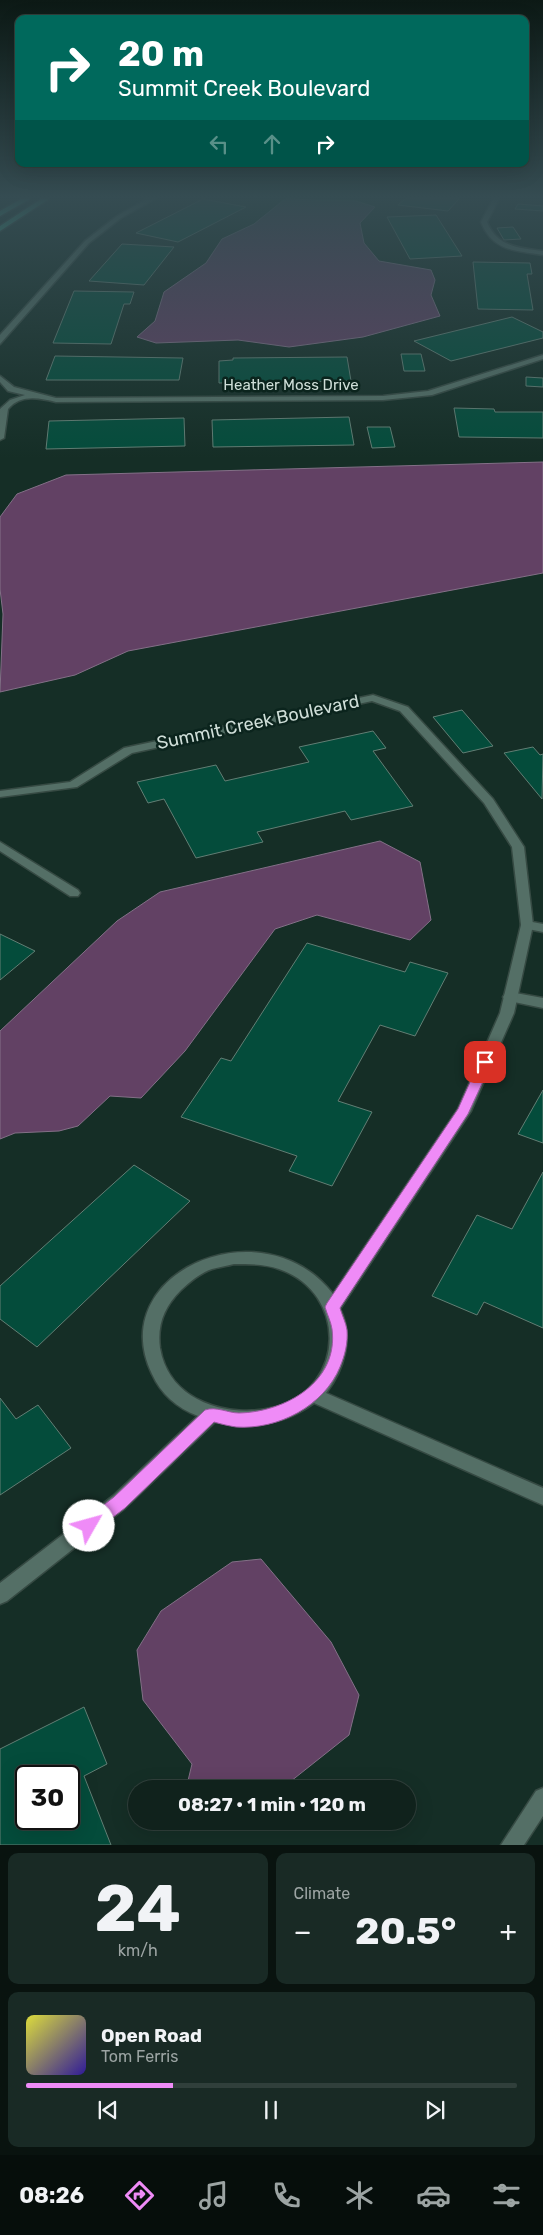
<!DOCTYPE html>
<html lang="en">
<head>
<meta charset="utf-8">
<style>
	:root { --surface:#10221c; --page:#192a25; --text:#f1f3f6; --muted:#9ca4a3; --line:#303f3b; --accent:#ef8bf7 }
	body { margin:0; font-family:Rubik,sans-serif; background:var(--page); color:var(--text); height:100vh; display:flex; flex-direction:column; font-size:19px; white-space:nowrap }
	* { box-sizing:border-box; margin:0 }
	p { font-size:16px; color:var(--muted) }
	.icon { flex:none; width:28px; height:28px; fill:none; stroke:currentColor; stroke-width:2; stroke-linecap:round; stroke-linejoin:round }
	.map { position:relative; height:1845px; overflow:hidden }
	.drawer { display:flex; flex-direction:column; gap:8px; padding:8px; background:#09130f; flex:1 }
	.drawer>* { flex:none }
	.banner { position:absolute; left:15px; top:15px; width:514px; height:152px; border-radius:10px; box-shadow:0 5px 20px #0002,0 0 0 1px var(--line); background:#00695c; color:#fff; overflow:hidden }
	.speed { position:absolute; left:15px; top:1765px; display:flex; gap:10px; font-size:25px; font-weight:700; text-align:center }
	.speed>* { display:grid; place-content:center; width:65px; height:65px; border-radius:50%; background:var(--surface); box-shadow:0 5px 20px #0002,0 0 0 1px var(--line); line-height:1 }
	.speed .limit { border:2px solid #111; border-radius:8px; background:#fff; color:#111 }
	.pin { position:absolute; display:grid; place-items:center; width:42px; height:42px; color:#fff; margin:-21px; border-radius:10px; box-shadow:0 2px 8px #0006 }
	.me { position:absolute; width:55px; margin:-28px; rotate:52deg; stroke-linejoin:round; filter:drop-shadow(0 0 4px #0008) }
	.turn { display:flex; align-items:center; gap:18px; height:105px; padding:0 20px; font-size:22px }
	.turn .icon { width:65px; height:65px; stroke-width:2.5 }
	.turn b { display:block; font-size:35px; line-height:42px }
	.lanes { display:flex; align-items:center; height:48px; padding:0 20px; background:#0003; justify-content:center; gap:25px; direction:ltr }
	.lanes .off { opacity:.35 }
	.big { font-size:38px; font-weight:700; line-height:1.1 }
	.drawer .card { flex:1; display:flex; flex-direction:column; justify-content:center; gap:8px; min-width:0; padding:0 18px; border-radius:10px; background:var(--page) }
	.drawer .dial { align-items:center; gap:0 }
	.dial b { font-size:65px; line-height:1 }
	.song { display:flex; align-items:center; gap:15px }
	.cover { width:60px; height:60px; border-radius:8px; background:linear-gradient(135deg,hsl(60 70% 55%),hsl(250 70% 35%)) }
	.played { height:5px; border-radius:2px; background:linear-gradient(90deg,var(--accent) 30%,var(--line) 30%) }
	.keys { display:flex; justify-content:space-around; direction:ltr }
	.heat { display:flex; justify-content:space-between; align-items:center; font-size:28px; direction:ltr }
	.drawer .tiles { flex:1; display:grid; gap:8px; grid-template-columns:1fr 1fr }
	.card:last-child { grid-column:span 2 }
	.trip { position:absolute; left:128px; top:1780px; width:288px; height:50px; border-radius:25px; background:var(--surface); box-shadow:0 5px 20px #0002,0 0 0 1px var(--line); font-weight:700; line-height:50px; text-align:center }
	.tab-bar { display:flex; height:80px; justify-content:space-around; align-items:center; background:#060e0b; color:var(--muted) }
	.tab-bar .icon { width:35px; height:35px }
	.tab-bar .on { color:var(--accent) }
	.tab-bar b { font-size:22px; color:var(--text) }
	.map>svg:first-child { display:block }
	.water { fill:#624164; stroke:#837087 }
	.building { fill:#044c3b; stroke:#627e74; fill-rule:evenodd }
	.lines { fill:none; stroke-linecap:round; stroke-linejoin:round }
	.lane-casing { stroke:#364a43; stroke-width:3 }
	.street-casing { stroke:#364a43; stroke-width:3 }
	.secondary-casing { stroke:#364a43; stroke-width:3 }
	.highway-casing { stroke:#364a43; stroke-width:3 }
	.lane { fill:#546f66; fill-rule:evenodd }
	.street { fill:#546f66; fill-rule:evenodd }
	.secondary { fill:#546f66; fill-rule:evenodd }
	.highway { fill:#3cb998; fill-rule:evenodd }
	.route { fill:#ef8bf7; stroke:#9b5aa1 }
	.labels { text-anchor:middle; stroke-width:5; stroke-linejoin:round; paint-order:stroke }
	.far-street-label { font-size:15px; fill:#cfded8; stroke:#0b241d }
	.street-label { font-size:18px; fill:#cfded8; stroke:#0b241d }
</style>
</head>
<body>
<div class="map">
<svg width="543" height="1845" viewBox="0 0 543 1845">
	<rect width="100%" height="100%" fill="#152e26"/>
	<!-- water -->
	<path class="water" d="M285,199L356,201L375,207L360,223L364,243L379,261L431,270L435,280L431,295L440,316L363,337L289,347L238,340L156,343L137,337L155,321L164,292L206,263L222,239L254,224Z
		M543,462V573L128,651L75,675L0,692L3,614L0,589V517L17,494L66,475Z
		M380,841L420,862L431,920L410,940L317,915L275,929L185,1051L141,1098L110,1096L78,1126L59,1131L15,1133L0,1139V1031L117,921L160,892Z
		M261,1559L331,1642L359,1695L349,1735L281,1789H186L192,1764L143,1700L137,1650L161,1611L232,1562Z"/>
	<!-- building -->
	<path class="building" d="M203,199L246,207L178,242L136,233Z
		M405,199H459L448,211L398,205Z
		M518,204L543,206V211L515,209Z
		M436,215L462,256L410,259L387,217Z
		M513,227L521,239L504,240L497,228Z
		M122,244L174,247L144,285L89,281Z
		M473,262L530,263L532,274H527L533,310L478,309Z
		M74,291L134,292L130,304H124L111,344L53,343Z
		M512,317L543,332V338L451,361L414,341Z
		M401,354H421L425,371H404Z
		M55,356L183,358L179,380H46Z
		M347,357L351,381L219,383V361L233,360V358Z
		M526,377L543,378V387L526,386Z
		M454,408L494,409L495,412H543V438L459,437Z
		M349,417L354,445L213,447L212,420Z
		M184,418L185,446L46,449L49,421Z
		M367,427H390L395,447L372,448Z
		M462,710L493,746L463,753L433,717Z
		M373,731L386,748L373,751L413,806L351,820L345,811L257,832L263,842L196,858L164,799L148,803L137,782L216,765L225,781L309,762L299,747Z
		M533,747L540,755L543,754L542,799L504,753Z
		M0,934L35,951L0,980Z
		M307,943L405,972L410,962L448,973L415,1036L380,1025L338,1101L372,1112L332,1186L289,1171L297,1156L181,1117L221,1058L231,1061Z
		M543,1090V1143L518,1134Z
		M134,1165L190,1201L37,1347L0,1319V1286Z
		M543,1172V1328L484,1302L477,1315L432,1296L477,1215L512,1229Z
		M0,1398L16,1419L38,1405L71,1448L0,1495Z
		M84,1707L107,1764L84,1776L111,1845H0V1749ZM26,1776H69V1819H26Z"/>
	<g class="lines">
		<!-- lane casing -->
		<g class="lane-casing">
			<path id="lane" d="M147,199H155L121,218L89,243L0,344V335L85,241L117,216Z
				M493,199H499L487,222C497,247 519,248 543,251V255C516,251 492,251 481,222Z
				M543,355V359L432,395L383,400L56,402C39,398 21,394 8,409L4,438L0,440V409L10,400L25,395L8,391L0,382V376L14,387L56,398L383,396L428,391Z
				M0,842L78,890L80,893L78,896H70L0,851Z
				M527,921L543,924V932L523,928L521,925Z
				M510,992L543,998V1008L505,1000L503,997L505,994Z"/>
		</g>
		<!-- street casing -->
		<g class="street-casing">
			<path id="street" d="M373,695L408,707L493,799L524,847L533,925L514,1013L471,1111L340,1309C354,1337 344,1370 326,1393L543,1488V1505L314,1403C284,1425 251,1429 215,1422L125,1508L7,1601L0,1604V1583L113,1496L198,1416C177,1408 161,1394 152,1374C103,1272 264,1204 333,1294L458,1109L500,1013L521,925L512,847L484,803L400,711L372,701L132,753L77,787L0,797V791L70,782L124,748ZM234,1264C249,1264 265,1264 279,1269C347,1292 347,1387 276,1407C229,1419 169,1402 160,1348C157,1325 164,1307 181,1290C190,1282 200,1273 212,1269C219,1267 227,1266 234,1264Z"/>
		</g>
		<!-- secondary casing -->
		<g class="secondary-casing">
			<path id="secondary" d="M543,1788V1816L524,1845H501L536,1791Z"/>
		</g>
		<!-- highway casing -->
		<g class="highway-casing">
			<path id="highway" d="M21,199H30L0,216V211Z
				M41,199H49L0,231V226Z"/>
		</g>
		<!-- lane -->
		<use href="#lane" class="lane"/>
		<!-- street -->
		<use href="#street" class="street"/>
		<!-- secondary -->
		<use href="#secondary" class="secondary"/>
		<!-- highway -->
		<use href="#highway" class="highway"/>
	</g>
	<!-- sky -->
	<linearGradient id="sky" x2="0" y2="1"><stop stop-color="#0c1915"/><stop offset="0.43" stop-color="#354c52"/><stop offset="1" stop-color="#354c52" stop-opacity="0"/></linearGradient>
	<rect width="543" height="458" fill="url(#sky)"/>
	<!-- route -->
	<path class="route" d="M485,1057L492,1062L468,1114L340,1308C342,1315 346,1323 347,1330C348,1343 345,1355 340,1367C324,1406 278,1430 236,1427C229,1426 221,1424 214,1422L125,1508L95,1531L89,1533L84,1531L81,1526L84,1520L114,1497L205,1410C216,1406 228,1413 239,1413C285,1412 339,1382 332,1329C331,1322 327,1314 325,1307L327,1303L458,1109L479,1062Z"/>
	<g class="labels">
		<!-- far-street labels -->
		<g class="far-street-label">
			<text x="291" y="390">Heather Moss Drive</text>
		</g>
		<!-- street labels -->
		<g class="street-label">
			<text transform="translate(258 722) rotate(-12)" y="6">Summit Creek Boulevard</text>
		</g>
	</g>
</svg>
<div class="speed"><div class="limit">30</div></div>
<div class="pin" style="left:485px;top:1062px;background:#d93025"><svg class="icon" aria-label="arrive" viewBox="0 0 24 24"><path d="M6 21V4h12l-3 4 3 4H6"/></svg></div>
<svg class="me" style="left:89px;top:1526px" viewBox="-20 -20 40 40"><circle r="19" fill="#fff"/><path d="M0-13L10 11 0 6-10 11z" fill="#ef8bf7"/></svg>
<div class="trip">08:27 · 1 min · 120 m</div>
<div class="banner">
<div class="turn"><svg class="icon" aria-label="right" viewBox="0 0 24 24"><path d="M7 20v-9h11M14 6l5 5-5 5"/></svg><div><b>20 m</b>Summit Creek Boulevard</div></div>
<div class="lanes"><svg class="icon off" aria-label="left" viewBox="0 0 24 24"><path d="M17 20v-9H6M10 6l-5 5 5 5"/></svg><svg class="icon off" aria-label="ahead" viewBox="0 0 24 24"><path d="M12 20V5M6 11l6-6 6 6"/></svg><svg class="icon" aria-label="right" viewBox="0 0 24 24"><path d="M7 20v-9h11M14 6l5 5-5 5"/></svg></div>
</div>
</div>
<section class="drawer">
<div class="tiles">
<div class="card dial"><b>24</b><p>km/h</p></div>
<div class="card"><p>Climate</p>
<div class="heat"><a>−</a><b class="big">20.5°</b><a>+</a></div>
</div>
<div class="card">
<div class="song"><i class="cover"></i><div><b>Open Road</b><p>Tom Ferris</p></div></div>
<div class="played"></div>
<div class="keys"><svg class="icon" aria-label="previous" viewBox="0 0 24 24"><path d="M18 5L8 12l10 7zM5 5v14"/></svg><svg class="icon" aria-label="pause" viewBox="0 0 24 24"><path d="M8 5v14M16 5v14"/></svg><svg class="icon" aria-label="next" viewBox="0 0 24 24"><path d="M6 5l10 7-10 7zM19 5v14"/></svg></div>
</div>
</div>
</section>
<nav class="tab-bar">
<b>08:26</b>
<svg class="icon on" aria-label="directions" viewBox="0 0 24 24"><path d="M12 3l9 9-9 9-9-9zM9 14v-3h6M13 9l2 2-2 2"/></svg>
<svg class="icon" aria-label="music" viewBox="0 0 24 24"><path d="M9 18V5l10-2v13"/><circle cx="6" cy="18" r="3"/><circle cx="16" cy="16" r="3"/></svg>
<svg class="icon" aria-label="phone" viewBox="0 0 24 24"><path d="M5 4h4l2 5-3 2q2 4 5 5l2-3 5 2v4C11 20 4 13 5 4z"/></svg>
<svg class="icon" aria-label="climate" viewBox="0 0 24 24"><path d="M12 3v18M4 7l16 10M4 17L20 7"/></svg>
<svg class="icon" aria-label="car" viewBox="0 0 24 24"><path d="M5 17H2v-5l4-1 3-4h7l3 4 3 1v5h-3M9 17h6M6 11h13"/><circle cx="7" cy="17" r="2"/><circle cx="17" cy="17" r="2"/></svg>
<svg class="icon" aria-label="filters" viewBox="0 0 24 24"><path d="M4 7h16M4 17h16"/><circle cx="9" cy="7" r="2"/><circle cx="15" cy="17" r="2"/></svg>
</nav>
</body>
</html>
